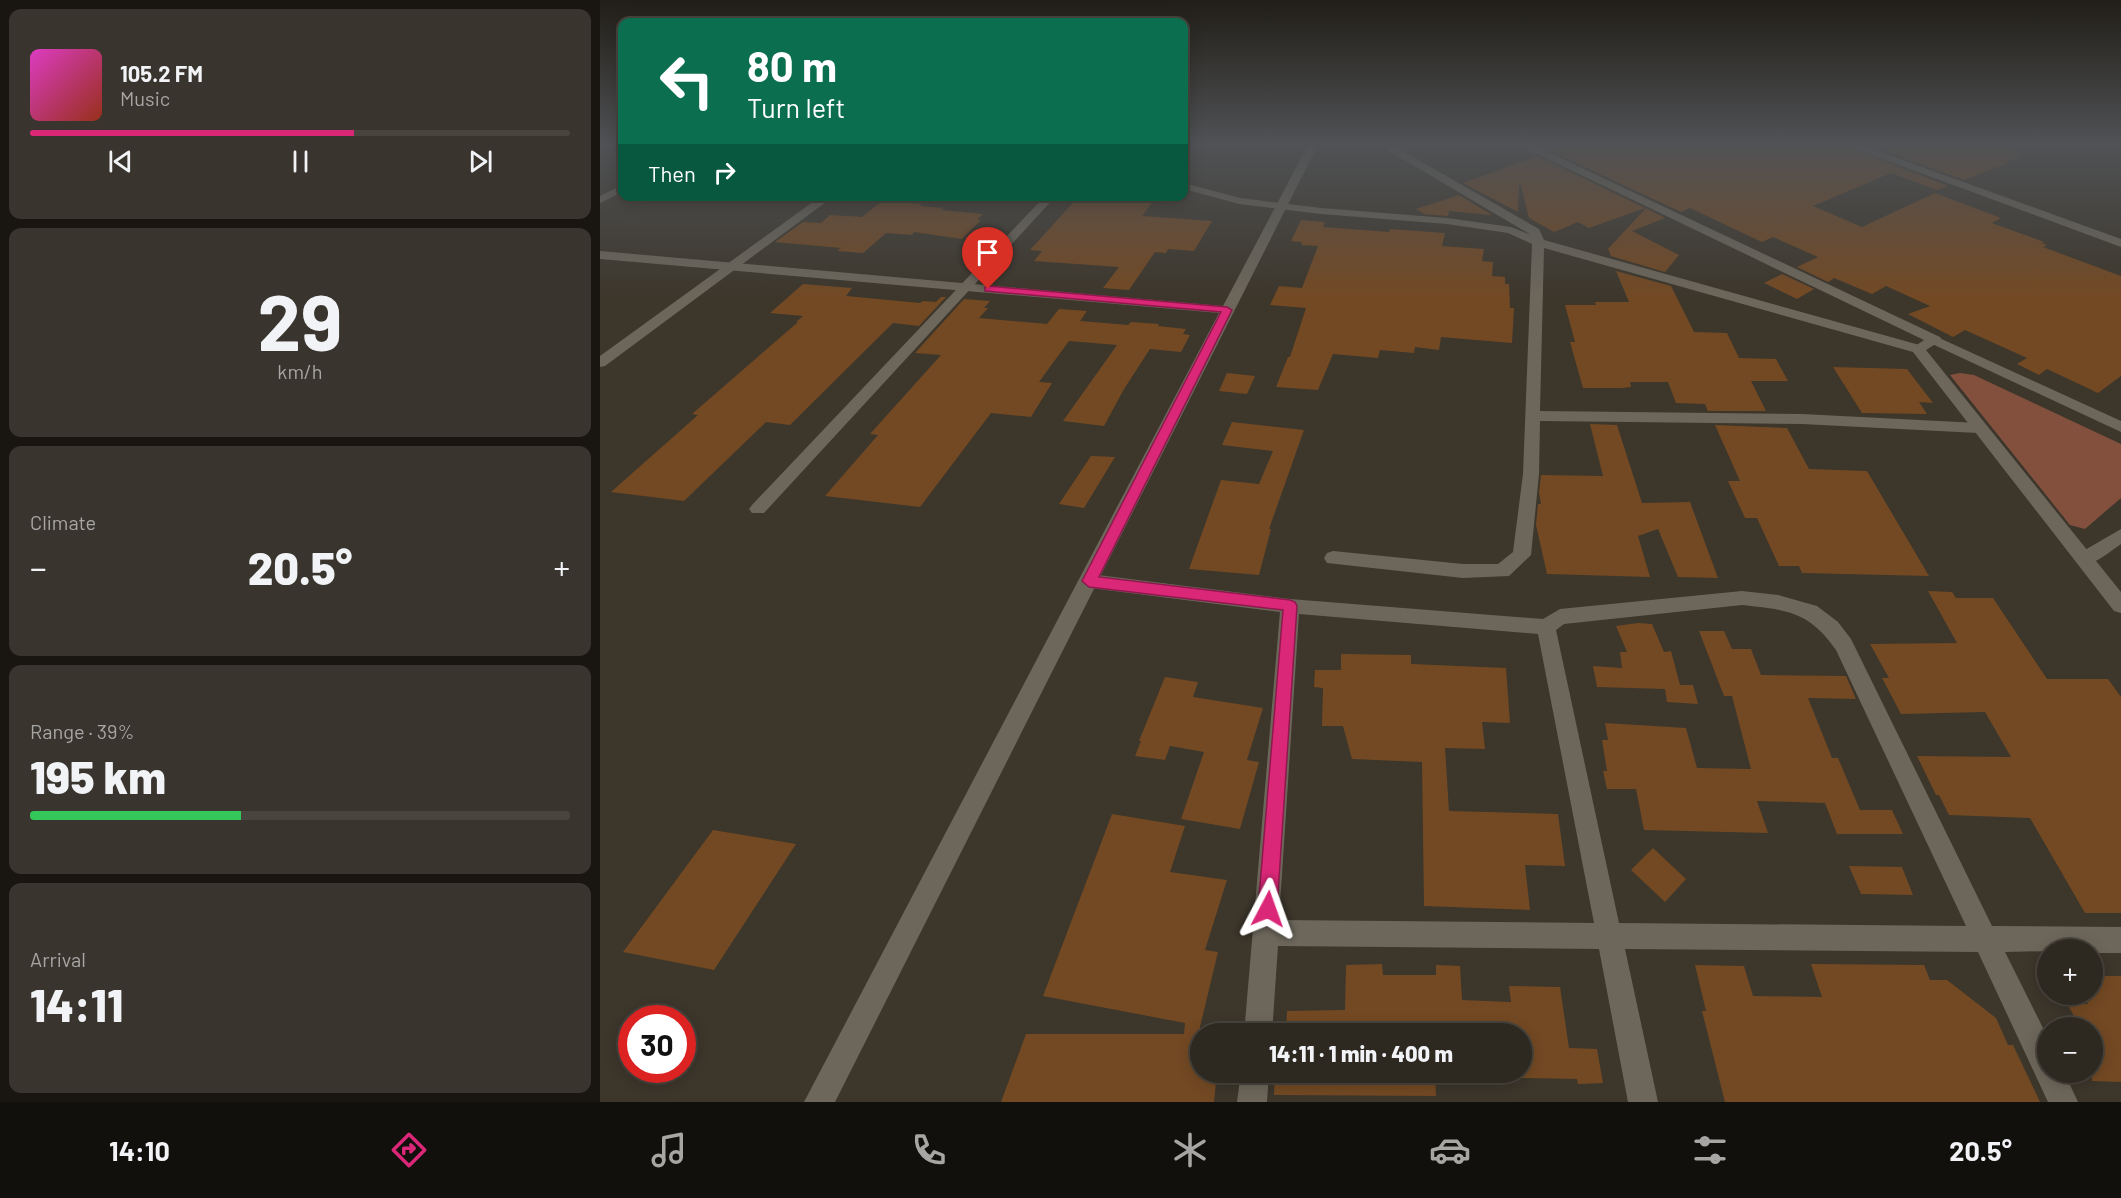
<!DOCTYPE html>
<html lang="en">
<head>
<meta charset="utf-8">
<style>
	:root { --surface:#2d2820; --page:#39342d; --text:#f1f3f6; --muted:#a7a6a5; --line:#48443e; --accent:#db2777 }
	body { margin:0; font-family:Barlow,sans-serif; background:var(--page); color:var(--text); height:100vh; display:flex; flex-direction:column; font-size:22px; white-space:nowrap }
	* { box-sizing:border-box; margin:0 }
	p { font-size:20px; color:var(--muted) }
	.icon { flex:none; width:33px; height:33px; fill:none; stroke:currentColor; stroke-width:2; stroke-linecap:round; stroke-linejoin:round }
	.map { position:relative; flex:1; overflow:hidden }
	.details { display:flex; flex-direction:column; gap:9px; padding:9px; background:#191612; width:600px }
	.details>* { flex:none }
	.guide { position:absolute; left:18px; top:18px; width:570px; height:183px; border-radius:12px; box-shadow:0 3px 15px #0003,0 0 0 2px var(--line); background:#0b6e4f; color:#fff; overflow:hidden }
	.buttons { position:absolute; left:1437px; top:939px; display:grid; gap:12px }
	.buttons a { display:grid; place-items:center; width:66px; height:66px; border-radius:50%; background:var(--surface); box-shadow:0 3px 15px #0003,0 0 0 2px var(--line); font-size:30px }
	.speed { position:absolute; left:18px; top:1005px; display:flex; gap:12px; font-size:30px; font-weight:700; text-align:center }
	.speed>* { display:grid; place-content:center; width:78px; height:78px; border-radius:50%; background:var(--surface); box-shadow:0 3px 15px #0003,0 0 0 2px var(--line); line-height:1 }
	.speed .limit { border:9px solid #d22; background:#fff; color:#111 }
	.pin { position:absolute; display:grid; place-items:center; width:51px; height:51px; color:#fff; margin:-62px -26px; border-radius:50% 50% 50% 0; rotate:-45deg; box-shadow:0 0 6px #0007 }
	.pin .icon { rotate:45deg }
	.me { position:absolute; width:66px; margin:-33px; rotate:4deg; stroke-linejoin:round; filter:drop-shadow(0 0 4px #0008) }
	.turn { display:flex; align-items:center; gap:21px; height:126px; padding:0 30px; font-size:27px }
	.turn .icon { width:78px; height:78px; stroke-width:2.5 }
	.turn b { display:block; font-size:42px; line-height:51px }
	.then { display:flex; align-items:center; height:57px; padding:0 30px; background:#0003; gap:12px; font-size:22px }
	.big { font-size:45px; font-weight:800; line-height:1.1 }
	.details .widget { flex:1; display:flex; flex-direction:column; justify-content:center; gap:9px; min-width:0; padding:0 21px; border-radius:12px; background:var(--page) }
	.details .dial { align-items:center; gap:0 }
	.dial b { font-size:78px; line-height:1 }
	.song { display:flex; align-items:center; gap:18px }
	.cover { width:72px; height:72px; border-radius:9px; background:linear-gradient(135deg,hsl(310 70% 55%),hsl(10 70% 35%)) }
	.played { height:6px; border-radius:3px; background:linear-gradient(90deg,var(--accent) 60%,var(--line) 60%) }
	.keys { display:flex; justify-content:space-around; direction:ltr }
	.heat { display:flex; justify-content:space-between; align-items:center; font-size:33px; direction:ltr }
	.charge { height:9px; border-radius:4px; background:linear-gradient(90deg,#34c759 39%,var(--line) 0) }
	.trip { position:absolute; left:590px; top:1023px; width:342px; height:60px; border-radius:30px; background:var(--surface); box-shadow:0 3px 15px #0003,0 0 0 2px var(--line); font-weight:800; line-height:60px; text-align:center }
	.menu { display:flex; height:96px; justify-content:space-around; align-items:center; background:#12100d; color:var(--muted) }
	.menu .icon { width:42px; height:42px }
	.menu .on { color:var(--accent) }
	.menu b { font-size:27px; color:var(--text) }
	main { display:flex; flex:1; min-height:0 }
	.map>svg:first-child { display:block }
	.green { fill:#82503d }
	.building { fill:#734923 }
	.lines { fill:none; stroke-linecap:round; stroke-linejoin:round }
	.street { fill:#6d675b; fill-rule:evenodd }
	.secondary { fill:#6d675b; fill-rule:evenodd }
	.route { fill:#db2777; stroke:#8e194d; stroke-width:1.5 }
</style>
</head>
<body>
<main>
<section class="details">
<div class="widget">
<div class="song"><i class="cover"></i><div><b>105.2 FM</b><p>Music</p></div></div>
<div class="played"></div>
<div class="keys"><svg class="icon" aria-label="previous" viewBox="0 0 24 24"><path d="M18 5L8 12l10 7zM5 5v14"/></svg><svg class="icon" aria-label="pause" viewBox="0 0 24 24"><path d="M8 5v14M16 5v14"/></svg><svg class="icon" aria-label="next" viewBox="0 0 24 24"><path d="M6 5l10 7-10 7zM19 5v14"/></svg></div>
</div>
<div class="widget dial"><b>29</b><p>km/h</p></div>
<div class="widget"><p>Climate</p>
<div class="heat"><a>−</a><b class="big">20.5°</b><a>+</a></div>
</div>
<div class="widget"><p>Range · 39%</p><b class="big">195 km</b><div class="charge"></div></div>
<div class="widget"><p>Arrival</p><b class="big">14:11</b></div>
</section>
<div class="map">
<svg width="1521" height="1102" viewBox="0 0 1521 1102">
	<rect width="100%" height="100%" fill="#3c362b"/>
	<!-- green -->
	<path class="green" d="M1360,373L1374,375L1521,444V498L1485,529L1470,525L1350,375Z"/>
	<!-- building -->
	<path class="building" d="M966,145H1243L1348,186L1337,190L1291,173L1213,206L1262,227L1335,193L1401,218L1392,223L1444,242L1442,243L1447,245L1443,247L1521,276V376L1498,393L1447,369L1439,375L1417,364L1427,358L1365,330L1353,337L1308,314L1330,306L1286,286L1272,294L1234,278L1228,282L1197,267L1218,257L1173,237L1162,242L1090,208L1081,212L951,151Z
		M1269,145H1396L1424,154L1407,162L1409,163L1364,180Z
		M937,156L1045,208L989,228L978,222L954,232L929,218L921,185H919L918,212L863,183Z
		M859,195L892,215L849,211L848,216L824,214L816,209Z
		M479,196H557L542,216L612,221L594,251L568,249L566,253L555,252L529,290L503,288L519,267L434,261L442,251L430,250Z
		M282,201L322,204L320,206L344,208L341,210L383,214L377,220H381L362,239L314,232L312,235L286,233L263,253L237,251L241,248L175,242L203,222L221,223L230,215L262,217Z
		M1046,208L1065,218L1032,231L1079,255L1065,272L1011,256L1008,249Z
		M701,220L725,222L723,227L789,232L790,229L845,233L842,246L884,249L882,261L893,262L892,276L905,277V284H909L910,308H914L912,343L841,337L839,350L815,347L814,353L780,350L778,358L733,354L718,390L676,387L688,357H690L706,308L670,305L679,286L702,288L718,246L701,245L702,242L691,241Z
		M1016,271L1071,286L1094,332L1127,333L1139,358L1176,359L1188,381H1151L1166,411H1108L1105,404L1076,403L1068,382H1030L1031,387L1023,388H983L970,342H975L965,305H996L995,302H1029Z
		M1182,274L1214,289L1197,299L1164,283Z
		M203,284L252,288L246,296L320,303L323,301L336,302L341,297H346L319,326L293,323L190,425L166,422L84,501L11,492L98,415L92,414L198,322H196L203,316L170,313Z
		M364,299L390,301L384,308H388L379,318L447,324L459,309L487,311L480,321L528,325L531,322L559,324L558,326L586,329L583,334L590,335L581,352L550,349L524,389L504,426L463,421L517,345L469,341L439,382L452,383L431,417L391,413L320,507L225,496L278,435L270,434L341,355L315,353Z
		M1233,367L1307,369L1333,403L1319,402L1327,414L1262,413Z
		M627,373L655,376L647,394L619,391Z
		M632,422L704,430L669,529H671L659,575L589,569L621,480L659,484L673,451L622,445Z
		M990,424L1017,425L1042,503L1090,502L1118,578L1078,577L1058,529L1038,536L1050,577L947,574L936,525L938,504H941L939,493L941,475L1003,476Z
		M1115,425L1187,428L1209,469L1267,471L1329,576L1202,573L1199,566H1179L1157,518H1145L1128,481H1140Z
		M491,456L515,457L484,508L459,504Z
		M1328,591L1352,592L1356,598H1393L1447,679H1508L1521,697V913H1485L1430,818L1349,815L1339,795H1336L1317,756L1411,757L1385,712L1301,714L1282,678H1289L1270,644L1357,643Z
		M1038,623L1052,624L1064,652L1071,651L1080,685H1093L1098,704L1067,702L1065,689L997,687L993,666L1022,668L1020,652H1027L1016,626Z
		M1099,631H1124L1132,649H1151L1161,675L1246,676L1256,699L1208,698L1232,758H1238L1260,810H1292L1303,834H1237L1225,803L1157,801L1168,833L1044,830L1036,789H1007L1003,771H1007L1002,740H1008L1005,723L1086,728L1097,768L1151,769L1132,696H1124Z
		M741,654L811,655V664L906,668L910,723L882,722L885,749L845,748L849,811L958,814L965,866L925,865L930,910L824,906L822,762L752,759L743,726H722L723,688L714,687L715,670H741Z
		M565,677L598,682L593,697L663,708L647,760L659,762L640,829L581,819L604,752L570,746L565,760L535,756L541,741H539Z
		M512,814L585,826L570,872L627,880L605,950L618,952L600,1027V1072H617L614,1102H401L426,1034H584L585,1023L443,996Z
		M113,830L196,844L114,970L23,952Z
		M1053,848L1086,879L1065,902L1031,870Z
		M1249,866L1302,867L1313,895L1261,894Z
		M782,964L783,975H836V965L860,966L862,1000L911,1002L909,986L960,987L969,1048L997,1049L1003,1083L978,1084L977,1079L921,1078V1034H686L687,1011L745,1010L746,965Z
		M1211,964L1324,965L1330,980H1347L1396,1018L1408,1045H1413L1440,1102H1125L1102,1011H1106L1095,965L1144,966L1153,996L1222,997Z
		M1492,976H1521V1082L1492,1081V1028H1480L1467,1003L1488,1004L1483,994H1492Z
		M675,1072H835L836,1096L674,1095Z"/>
	<g class="lines">
		<!-- street -->
		<path class="street" d="M779,145H792L939,229L944,240L1323,346L1325,349L1323,352H1313L944,248L940,411L1202,414L1378,423L1386,428L1378,433L1202,424L940,421L939,474L931,555L909,576L863,578L727,563L724,558L727,553L733,551L863,564H898L913,552L923,474L932,244L908,233L847,224L721,214L639,204L584,189V183L640,198L721,208L847,218L911,227L931,235Z
			M221,196H234L5,366L0,367V356Z
			M445,196H456L164,513H152L149,509L152,505Z
			M1335,336L1521,421V432L1330,343L1328,340Z
			M1521,529V544C1509,552 1492,568 1478,564L1475,559L1478,554Z
			M490,574L690,599L943,619L960,609L1142,591L1178,595L1217,606L1238,622L1251,639L1392,926L1521,927V953H1492V950L1405,952L1448,1038V1072H1464L1478,1102H1448L1378,952L1025,949L1058,1102H1028L999,949L678,946L672,1034H644L680,612L490,588L483,586L481,581L483,576ZM1142,605C1187,610 1209,611 1236,650L1366,926L1019,923L956,630L964,624ZM699,614L938,634L994,923L679,920Z
			M641,1072H669L667,1102H637Z"/>
		<!-- secondary -->
		<path class="secondary" d="M708,145H718L235,1102H204L619,313L0,259V251L623,306Z
			M919,145H933L1340,337L1342,340L1326,350L1521,592V613L1514,611L1313,352L1311,349L1324,340Z
			M1245,145H1261L1521,239V247Z
			M22,185V192L0,203V196Z"/>
	</g>
	<!-- sky -->
	<linearGradient id="sky" x2="0" y2="1"><stop stop-color="#211e18"/><stop offset="0.48" stop-color="#505255"/><stop offset="1" stop-color="#505255" stop-opacity="0"/></linearGradient>
	<rect width="1521" height="300" fill="url(#sky)"/>
	<!-- route -->
	<path class="route" d="M388,286L627,307L632,310L499,577L690,600L695,602L697,606L677,909L675,916L668,919L661,916L658,909L683,610L489,587L482,581L621,312L385,291V287Z"/>
</svg>
<div class="buttons">
<a>+</a>
<a>−</a>
</div>
<div class="speed"><div class="limit">30</div></div>
<div class="pin" style="left:388px;top:289px;background:#d93025"><svg class="icon" aria-label="arrive" viewBox="0 0 24 24"><path d="M6 21V4h12l-3 4 3 4H6"/></svg></div>
<svg class="me" style="left:668px;top:909px" viewBox="-20 -20 40 40"><path d="M0-17L14 15 0 8-14 15z" fill="#db2777" stroke="#fff" stroke-width="4"/></svg>
<div class="trip">14:11 · 1 min · 400 m</div>
<div class="guide">
<div class="turn"><svg class="icon" aria-label="left" viewBox="0 0 24 24"><path d="M17 20v-9H6M10 6l-5 5 5 5"/></svg><div><b>80 m</b>Turn left</div></div>
<div class="then">Then<svg class="icon" aria-label="right" viewBox="0 0 24 24"><path d="M7 20v-9h11M14 6l5 5-5 5"/></svg></div>
</div>
</div>
</main>
<nav class="menu">
<b>14:10</b>
<svg class="icon on" aria-label="directions" viewBox="0 0 24 24"><path d="M12 3l9 9-9 9-9-9zM9 14v-3h6M13 9l2 2-2 2"/></svg>
<svg class="icon" aria-label="music" viewBox="0 0 24 24"><path d="M9 18V5l10-2v13"/><circle cx="6" cy="18" r="3"/><circle cx="16" cy="16" r="3"/></svg>
<svg class="icon" aria-label="phone" viewBox="0 0 24 24"><path d="M5 4h4l2 5-3 2q2 4 5 5l2-3 5 2v4C11 20 4 13 5 4z"/></svg>
<svg class="icon" aria-label="climate" viewBox="0 0 24 24"><path d="M12 3v18M4 7l16 10M4 17L20 7"/></svg>
<svg class="icon" aria-label="car" viewBox="0 0 24 24"><path d="M5 17H2v-5l4-1 3-4h7l3 4 3 1v5h-3M9 17h6M6 11h13"/><circle cx="7" cy="17" r="2"/><circle cx="17" cy="17" r="2"/></svg>
<svg class="icon" aria-label="filters" viewBox="0 0 24 24"><path d="M4 7h16M4 17h16"/><circle cx="9" cy="7" r="2"/><circle cx="15" cy="17" r="2"/></svg>
<b>20.5°</b>
</nav>
</body>
</html>
